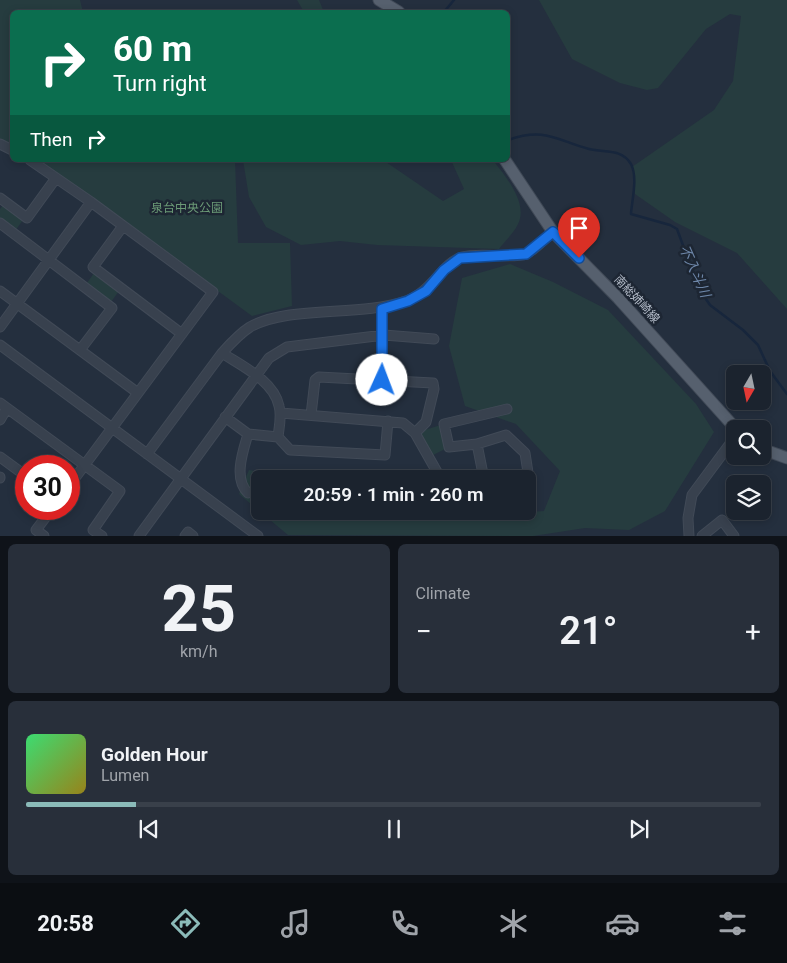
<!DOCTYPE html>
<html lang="en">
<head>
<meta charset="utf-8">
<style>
	:root { --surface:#1b232e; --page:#282f3a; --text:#f1f3f6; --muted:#a0a4aa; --line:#39404a; --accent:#8bbbb9 }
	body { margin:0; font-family:Roboto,"Noto Sans JP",sans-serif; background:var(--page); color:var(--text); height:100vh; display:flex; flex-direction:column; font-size:19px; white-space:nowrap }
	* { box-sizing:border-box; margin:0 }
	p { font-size:16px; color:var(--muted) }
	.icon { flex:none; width:28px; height:28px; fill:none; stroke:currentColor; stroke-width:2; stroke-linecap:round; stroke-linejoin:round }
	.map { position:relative; height:536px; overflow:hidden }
	.side { display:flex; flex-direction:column; gap:8px; padding:8px; background:#0f1319; flex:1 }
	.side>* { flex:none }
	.banner { position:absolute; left:10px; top:10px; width:500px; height:152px; border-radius:8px; box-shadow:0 2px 8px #0003,0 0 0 1px var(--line); background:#0b6e4f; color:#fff; overflow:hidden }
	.needle { width:32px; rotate:189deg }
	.tools { position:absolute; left:726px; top:365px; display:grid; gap:10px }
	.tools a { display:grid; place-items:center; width:45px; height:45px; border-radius:8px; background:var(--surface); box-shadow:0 2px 8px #0003,0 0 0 1px var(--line); font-size:25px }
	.speed { position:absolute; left:15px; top:455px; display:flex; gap:10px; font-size:25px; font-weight:700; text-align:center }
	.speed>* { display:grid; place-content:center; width:65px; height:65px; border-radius:50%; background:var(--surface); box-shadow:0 2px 8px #0003,0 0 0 1px var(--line); line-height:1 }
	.speed .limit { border:8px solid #d22; background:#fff; color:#111 }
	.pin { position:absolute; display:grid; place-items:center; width:42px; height:42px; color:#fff; margin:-51px -21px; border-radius:50% 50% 50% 0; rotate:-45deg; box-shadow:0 0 5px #0007 }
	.pin .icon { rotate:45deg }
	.me { position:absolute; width:55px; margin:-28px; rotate:2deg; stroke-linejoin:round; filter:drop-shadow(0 0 4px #0008) }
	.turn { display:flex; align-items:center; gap:18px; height:105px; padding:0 20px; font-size:22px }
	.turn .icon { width:65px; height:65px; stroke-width:2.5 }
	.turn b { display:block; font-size:35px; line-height:42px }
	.then { display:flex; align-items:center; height:48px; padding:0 20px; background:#0003; gap:10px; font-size:19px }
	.big { font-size:38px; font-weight:600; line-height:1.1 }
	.side .tile { flex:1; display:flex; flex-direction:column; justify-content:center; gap:8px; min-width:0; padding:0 18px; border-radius:8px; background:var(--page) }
	.side .dial { align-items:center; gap:0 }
	.dial b { font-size:65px; line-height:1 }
	.song { display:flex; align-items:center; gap:15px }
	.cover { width:60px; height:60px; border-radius:8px; background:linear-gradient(135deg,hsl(140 70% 55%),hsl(50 70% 35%)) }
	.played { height:5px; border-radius:2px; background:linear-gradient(90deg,var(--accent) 15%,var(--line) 15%) }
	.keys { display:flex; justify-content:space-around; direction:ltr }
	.heat { display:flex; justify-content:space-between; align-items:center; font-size:28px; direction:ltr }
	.side .tiles { flex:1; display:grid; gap:8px; grid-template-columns:1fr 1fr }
	.tile:last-child { grid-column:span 2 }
	.trip { position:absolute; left:251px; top:470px; width:285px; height:50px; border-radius:8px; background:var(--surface); box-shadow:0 2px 8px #0003,0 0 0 1px var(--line); font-weight:600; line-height:50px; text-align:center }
	.dock { display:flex; height:80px; justify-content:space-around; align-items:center; background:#0b0e12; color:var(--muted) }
	.dock .icon { width:35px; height:35px }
	.dock .selected { color:var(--accent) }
	.dock b { font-size:22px; color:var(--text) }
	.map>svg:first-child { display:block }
	.green { fill:#263c3f }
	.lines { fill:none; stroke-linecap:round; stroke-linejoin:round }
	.stream { stroke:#17263c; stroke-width:2.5 }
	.minor-casing { stroke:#414a57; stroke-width:11 }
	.major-casing { stroke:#414a57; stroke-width:13 }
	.minor { stroke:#38414e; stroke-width:9 }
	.major { stroke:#56606e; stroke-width:11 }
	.route-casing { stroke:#114b97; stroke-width:12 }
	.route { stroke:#1a73e8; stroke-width:9 }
	.labels { text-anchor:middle; stroke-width:5; stroke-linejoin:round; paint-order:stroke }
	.park-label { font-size:12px; fill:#6b9a76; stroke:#1d2633 }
	.street-label { font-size:12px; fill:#b4bcc9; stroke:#1d2633 }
	.water-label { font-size:14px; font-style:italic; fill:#6d86a8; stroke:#1d2633 }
</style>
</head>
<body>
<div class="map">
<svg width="787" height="536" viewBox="0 0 787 536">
	<rect width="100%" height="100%" fill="#242f3e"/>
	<!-- green -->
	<path class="green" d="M0,0H80L83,12H12V145L0,139Z
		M297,0H319L324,12H304Z
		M539,0H787V309L737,253L675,222L635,194L632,167L714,110L733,81L741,16L730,14L706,29L658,88L647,90L620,83L572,59Z
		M39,160H235L238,243H290L292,306L252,316Z
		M243,160H383L443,201L464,189L451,160H493C504,175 529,203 518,224C514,233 505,241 499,249L377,245L340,241L301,245L266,227L249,197Z
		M3,205L23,220L15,231L0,220V209Z
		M510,264L553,282L608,310L696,404L714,432L665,511L629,530L585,528L533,536L288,535L239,494L249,470L299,479H260V511H441L445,518L544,511L560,471L516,424L465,406L449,346L462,278Z
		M94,273L119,291L111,302L87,283Z
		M444,424L449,447L429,457L415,433Z"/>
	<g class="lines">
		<!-- stream -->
		<path class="stream" d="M444,12L454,0
			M508,140C545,127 556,140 589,149C605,153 621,148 631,164C638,178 632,199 631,214L670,225L677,229L699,289L710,305L743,330L758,345L770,371L787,394"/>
		<!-- minor casing -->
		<g class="minor-casing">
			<path id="minor" d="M0,144L12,150
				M30,160L91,202L213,292L69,486
				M0,198L27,218L56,178
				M0,223L112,308L80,350
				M123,226L93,267L182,334
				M0,291L138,393
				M0,327L91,202
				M0,345L258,536
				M222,353C242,366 274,381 279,406C282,416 279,427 278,437
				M382,380V309
				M0,403L120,491L93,530L102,536
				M507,409L444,424L449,447L477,444L506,435L525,453L531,492H528
				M281,413L403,423L415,433L441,479
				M311,415L315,380L319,377L433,383L434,389L426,422L415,433
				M225,417L248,434L278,437L290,450L385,455L388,421
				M0,420L7,408
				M477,444L484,479
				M147,454L222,353C231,343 239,334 250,327C289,305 360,317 406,301C431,293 442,263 462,257C479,252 513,259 526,254C535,250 545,238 553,232
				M0,457L26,476
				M0,477V478
				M248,493C233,479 243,451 248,434
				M44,536L36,530L52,509
				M139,536L269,358L287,347L384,335L434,339
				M185,536L188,532L193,536
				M689,536L688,518L692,495L735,437
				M702,536L722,520L734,536"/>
		</g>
		<!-- major casing -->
		<g class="major-casing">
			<path id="major" d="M379,0L399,12
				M505,160L553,232L618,298L736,429
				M762,449L787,458"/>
		</g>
		<!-- minor -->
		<use href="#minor" class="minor"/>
		<!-- major -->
		<use href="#major" class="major"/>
	</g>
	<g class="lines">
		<!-- route casing -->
		<g class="route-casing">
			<path id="route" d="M382,380V309L408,301L426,291L444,270L460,258L526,254L553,232L579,258"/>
		</g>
		<!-- route -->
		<use href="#route" class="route"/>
	</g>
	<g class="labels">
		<!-- park labels -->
		<g class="park-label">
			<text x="187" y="212">泉台中央公園</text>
		</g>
		<!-- street labels -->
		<g class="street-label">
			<text transform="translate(637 299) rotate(47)" y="4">南総姉崎線</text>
		</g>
		<!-- water labels -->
		<g class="water-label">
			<text transform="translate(695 271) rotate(66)" y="5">不入斗川</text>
		</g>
	</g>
</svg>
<div class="tools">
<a><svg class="needle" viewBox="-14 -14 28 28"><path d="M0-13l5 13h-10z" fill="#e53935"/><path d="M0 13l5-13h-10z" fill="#a0a4aa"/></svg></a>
<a><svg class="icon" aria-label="search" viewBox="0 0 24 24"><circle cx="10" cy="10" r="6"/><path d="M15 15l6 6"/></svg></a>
<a><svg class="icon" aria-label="layers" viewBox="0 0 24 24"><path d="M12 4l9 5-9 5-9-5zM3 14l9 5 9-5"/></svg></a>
</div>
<div class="speed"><div class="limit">30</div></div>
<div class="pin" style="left:579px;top:258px;background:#d93025"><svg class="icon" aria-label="arrive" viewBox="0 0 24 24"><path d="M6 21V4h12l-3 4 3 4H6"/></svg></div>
<svg class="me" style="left:382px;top:380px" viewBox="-20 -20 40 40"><circle r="19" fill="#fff"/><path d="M0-13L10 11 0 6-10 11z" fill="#1a73e8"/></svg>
<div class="trip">20:59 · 1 min · 260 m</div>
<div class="banner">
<div class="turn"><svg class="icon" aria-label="right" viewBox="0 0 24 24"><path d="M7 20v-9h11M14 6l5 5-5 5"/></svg><div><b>60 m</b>Turn right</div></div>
<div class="then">Then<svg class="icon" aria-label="right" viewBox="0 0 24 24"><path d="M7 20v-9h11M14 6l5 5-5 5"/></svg></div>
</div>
</div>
<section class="side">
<div class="tiles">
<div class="tile dial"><b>25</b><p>km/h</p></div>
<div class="tile"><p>Climate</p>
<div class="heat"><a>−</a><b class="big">21°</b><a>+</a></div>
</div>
<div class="tile">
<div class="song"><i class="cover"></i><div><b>Golden Hour</b><p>Lumen</p></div></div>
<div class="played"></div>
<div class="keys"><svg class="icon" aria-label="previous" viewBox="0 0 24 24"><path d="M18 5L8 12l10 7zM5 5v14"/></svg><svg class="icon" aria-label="pause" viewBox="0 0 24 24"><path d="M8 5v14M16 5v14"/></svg><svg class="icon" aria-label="next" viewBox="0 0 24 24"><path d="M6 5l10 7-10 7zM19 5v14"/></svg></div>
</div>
</div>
</section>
<nav class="dock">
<b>20:58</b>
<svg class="icon selected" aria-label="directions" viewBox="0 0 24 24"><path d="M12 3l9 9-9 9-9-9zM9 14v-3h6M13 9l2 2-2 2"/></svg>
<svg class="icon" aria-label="music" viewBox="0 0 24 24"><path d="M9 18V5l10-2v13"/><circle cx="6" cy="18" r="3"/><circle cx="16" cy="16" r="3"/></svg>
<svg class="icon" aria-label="phone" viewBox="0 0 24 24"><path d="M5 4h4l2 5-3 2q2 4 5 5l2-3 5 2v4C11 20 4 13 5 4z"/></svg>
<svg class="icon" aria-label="climate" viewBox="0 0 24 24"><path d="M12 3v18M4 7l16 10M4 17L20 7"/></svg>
<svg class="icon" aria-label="car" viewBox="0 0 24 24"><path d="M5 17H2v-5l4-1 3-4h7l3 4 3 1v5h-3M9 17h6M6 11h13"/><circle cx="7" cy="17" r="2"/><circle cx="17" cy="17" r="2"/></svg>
<svg class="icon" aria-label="filters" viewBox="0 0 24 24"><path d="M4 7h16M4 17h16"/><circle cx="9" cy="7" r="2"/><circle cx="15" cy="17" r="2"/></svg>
</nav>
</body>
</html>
